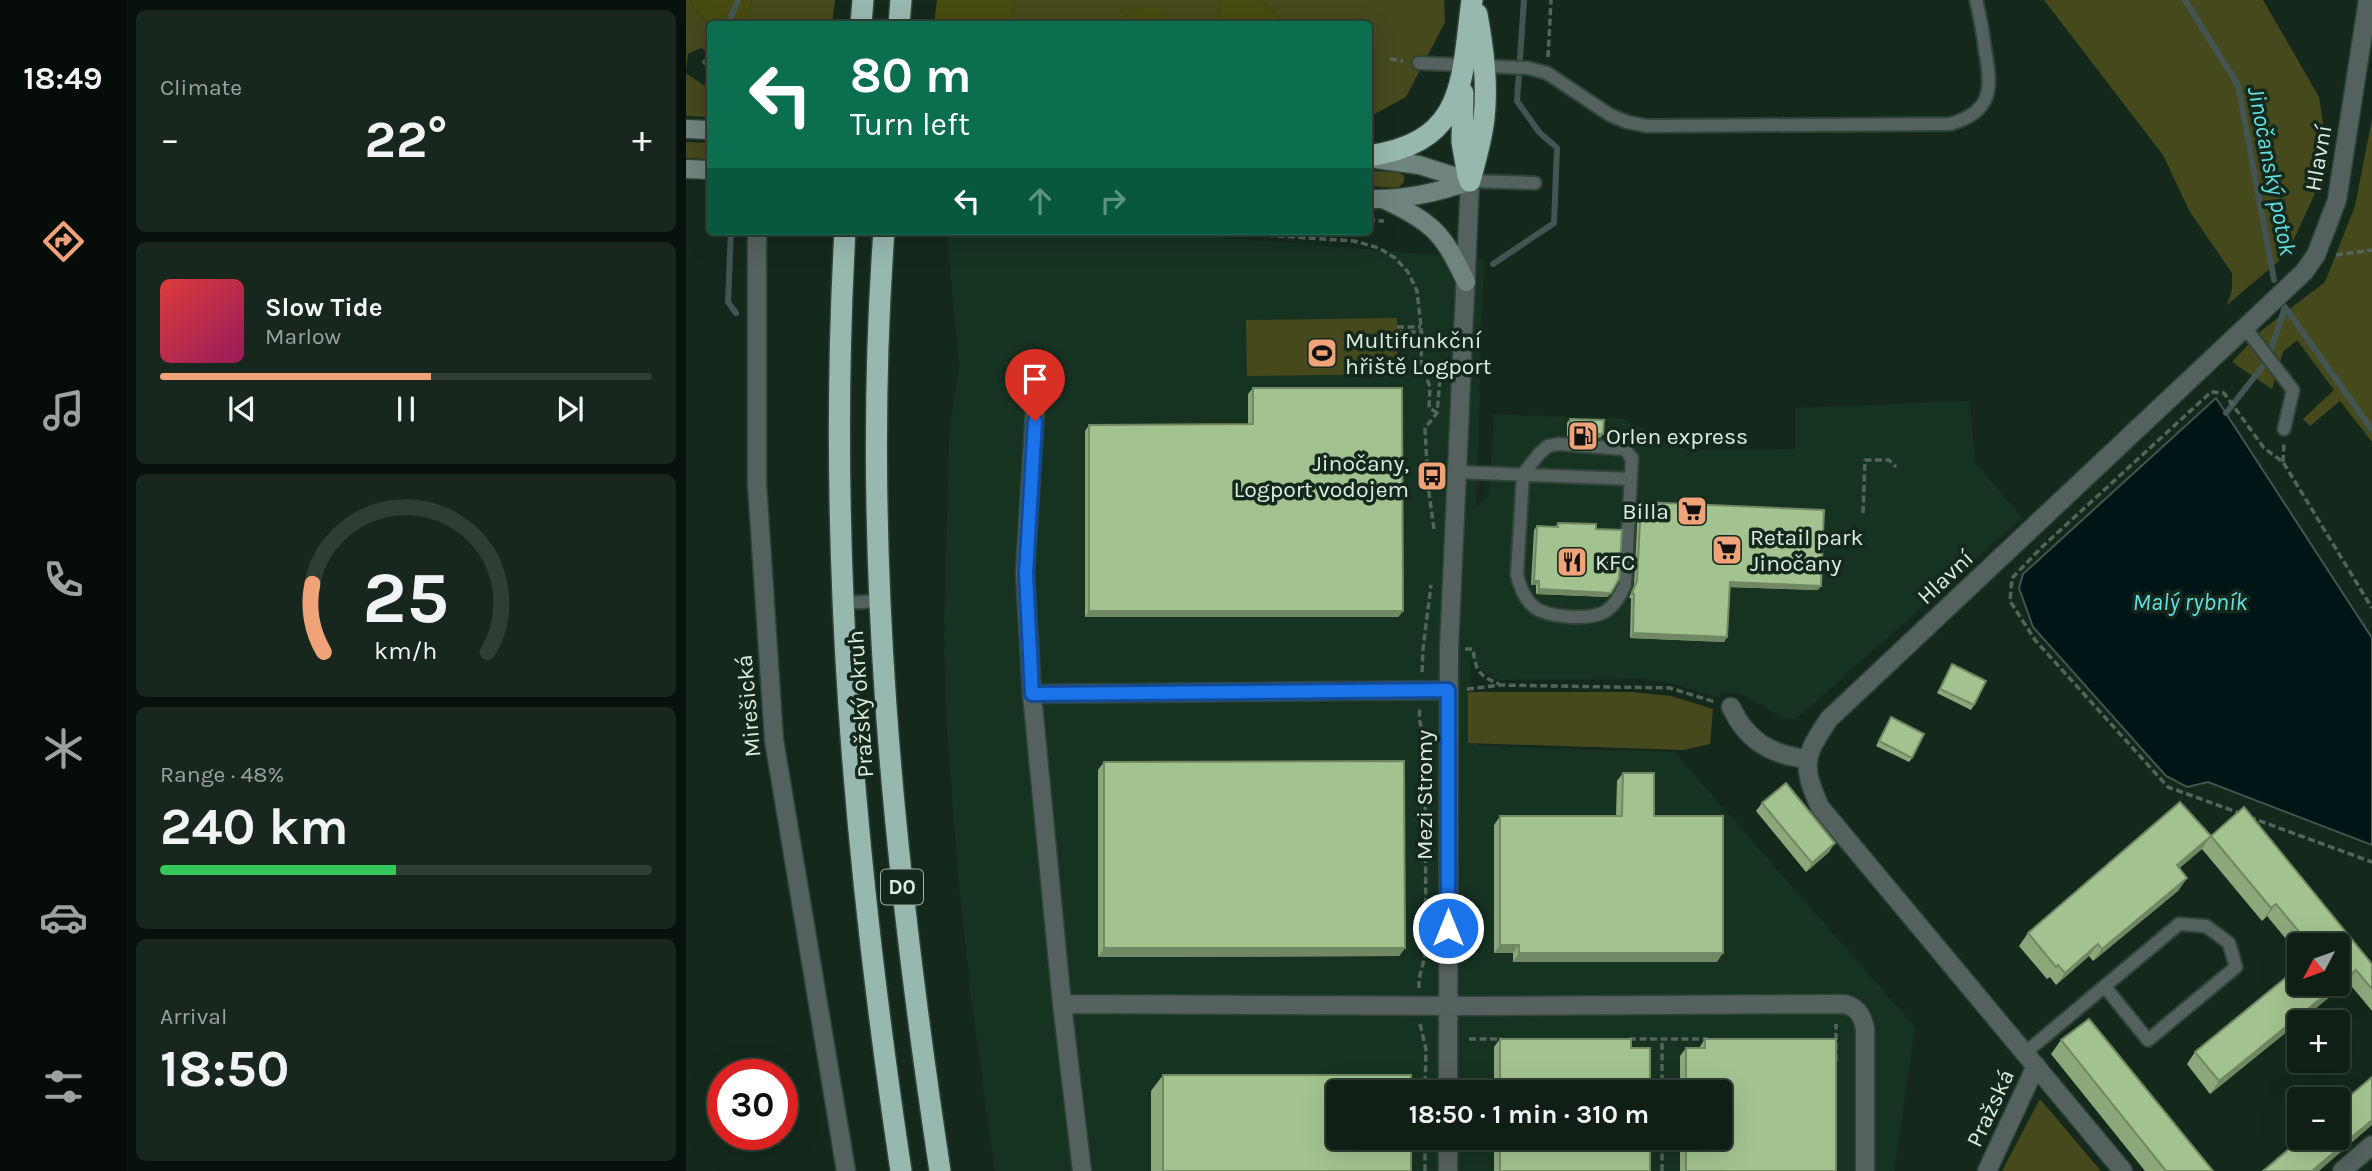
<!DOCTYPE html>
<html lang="en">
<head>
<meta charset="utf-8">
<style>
	:root { --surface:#0f1f15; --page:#18271e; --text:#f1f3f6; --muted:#9ba2a0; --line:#2f3d34; --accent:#f0a279 }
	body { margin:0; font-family:Karla,sans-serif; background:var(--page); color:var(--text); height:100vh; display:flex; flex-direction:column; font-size:26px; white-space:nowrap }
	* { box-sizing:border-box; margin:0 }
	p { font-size:23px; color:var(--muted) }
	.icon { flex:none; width:38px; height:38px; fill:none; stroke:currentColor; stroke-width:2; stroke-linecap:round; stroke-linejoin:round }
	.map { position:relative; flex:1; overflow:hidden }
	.side { display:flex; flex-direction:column; gap:10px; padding:10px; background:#08110c; width:560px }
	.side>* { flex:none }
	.guide { position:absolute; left:21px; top:21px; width:665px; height:214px; border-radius:7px; box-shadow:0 7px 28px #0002,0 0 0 2px var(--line); background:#0b6e4f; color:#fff; overflow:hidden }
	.needle { width:46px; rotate:229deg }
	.tools { position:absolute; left:1601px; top:933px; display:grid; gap:14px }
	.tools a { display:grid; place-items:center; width:63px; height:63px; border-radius:7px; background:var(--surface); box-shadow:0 7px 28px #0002,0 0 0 2px var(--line); font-size:35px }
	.speed { position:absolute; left:21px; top:1059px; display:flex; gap:14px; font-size:35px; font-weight:700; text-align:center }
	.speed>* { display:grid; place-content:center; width:91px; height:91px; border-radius:50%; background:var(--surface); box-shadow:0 7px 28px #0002,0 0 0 2px var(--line); line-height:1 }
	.speed .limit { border:10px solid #d22; background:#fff; color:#111 }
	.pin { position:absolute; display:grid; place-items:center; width:60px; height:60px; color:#fff; margin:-72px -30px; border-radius:50% 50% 50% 0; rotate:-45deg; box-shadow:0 0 7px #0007 }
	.pin .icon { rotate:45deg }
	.me { position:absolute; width:77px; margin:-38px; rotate:0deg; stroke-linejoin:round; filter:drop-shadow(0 0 5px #0008) }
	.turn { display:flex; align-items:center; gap:24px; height:147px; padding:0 28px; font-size:32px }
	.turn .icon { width:91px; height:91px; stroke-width:2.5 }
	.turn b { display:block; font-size:49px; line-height:60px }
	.lanes { display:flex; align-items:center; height:66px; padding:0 28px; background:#0003; justify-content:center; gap:35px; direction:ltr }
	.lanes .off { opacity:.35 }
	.big { font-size:52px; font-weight:700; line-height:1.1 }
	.side .widget { flex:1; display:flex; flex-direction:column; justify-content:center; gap:10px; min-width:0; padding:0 24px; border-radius:10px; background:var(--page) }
	.side .dial { align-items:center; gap:0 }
	.dial svg { height:182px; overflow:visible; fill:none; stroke:var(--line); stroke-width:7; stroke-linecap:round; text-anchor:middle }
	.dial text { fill:var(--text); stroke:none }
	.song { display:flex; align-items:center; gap:21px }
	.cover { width:84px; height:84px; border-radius:10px; background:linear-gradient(135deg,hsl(0 70% 55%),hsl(330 70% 35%)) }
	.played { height:7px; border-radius:4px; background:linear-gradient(90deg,var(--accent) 55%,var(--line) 55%) }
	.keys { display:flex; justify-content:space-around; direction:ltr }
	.heat { display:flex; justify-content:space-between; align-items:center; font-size:38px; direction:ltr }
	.charge { height:10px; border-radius:5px; background:linear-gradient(90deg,#34c759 48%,var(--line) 0) }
	.trip { position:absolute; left:640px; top:1080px; width:406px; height:70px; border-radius:7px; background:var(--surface); box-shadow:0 7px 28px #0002,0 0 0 2px var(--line); font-weight:700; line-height:70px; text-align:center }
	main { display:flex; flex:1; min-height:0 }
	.menu { display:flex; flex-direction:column; width:126px; justify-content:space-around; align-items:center; background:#060c08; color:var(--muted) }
	.menu .icon { width:49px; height:49px }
	.menu .active { color:var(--accent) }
	.menu b { font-size:32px; color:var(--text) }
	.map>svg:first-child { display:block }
	.built { fill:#163221; fill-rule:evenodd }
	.green { fill:#46491c }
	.forest { fill:#484b0f }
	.water { fill:#001516; stroke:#425553; stroke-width:2 }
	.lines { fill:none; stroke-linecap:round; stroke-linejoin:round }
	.stream { stroke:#425553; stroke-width:6 }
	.service-casing { stroke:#304438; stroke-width:16 }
	.minor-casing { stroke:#304438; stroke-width:21 }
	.tertiary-casing { stroke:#304438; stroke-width:21 }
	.secondary-casing { stroke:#304438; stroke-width:21 }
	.motorway-casing { stroke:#304438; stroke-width:24 }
	.path { stroke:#53655a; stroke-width:3.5; stroke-dasharray:7 3.5; stroke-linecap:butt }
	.service { stroke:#55615e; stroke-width:12 }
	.minor { stroke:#55615e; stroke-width:18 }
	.tertiary { stroke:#55615e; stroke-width:18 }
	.secondary { stroke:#70847f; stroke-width:18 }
	.motorway { stroke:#97b8af; stroke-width:21 }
	.wall { fill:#8ba87b }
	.shaded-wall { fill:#718864 }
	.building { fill:#a2c38f; stroke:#718864; stroke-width:2 }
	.route-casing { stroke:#114b97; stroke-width:18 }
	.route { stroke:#1a73e8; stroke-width:12 }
	.labels { text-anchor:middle; stroke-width:7; stroke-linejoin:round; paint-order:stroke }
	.shield { fill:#14291c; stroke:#a1b1a7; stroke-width:2 }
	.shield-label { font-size:21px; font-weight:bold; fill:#ddebe2 }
	.street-label { font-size:23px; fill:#ddebe2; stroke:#14291c }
	.poi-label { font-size:23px; fill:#ddebe2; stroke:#14291c; text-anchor:start }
	.water-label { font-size:24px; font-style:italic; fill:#63dfe4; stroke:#14291c }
</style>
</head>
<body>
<main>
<nav class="menu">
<b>18:49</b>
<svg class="icon active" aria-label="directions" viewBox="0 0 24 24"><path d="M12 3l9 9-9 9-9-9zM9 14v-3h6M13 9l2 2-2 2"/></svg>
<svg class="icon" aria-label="music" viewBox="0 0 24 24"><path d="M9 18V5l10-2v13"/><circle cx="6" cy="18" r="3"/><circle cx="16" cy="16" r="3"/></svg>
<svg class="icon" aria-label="phone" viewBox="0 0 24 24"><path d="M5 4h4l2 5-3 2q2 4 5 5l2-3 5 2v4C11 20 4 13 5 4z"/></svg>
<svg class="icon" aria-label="climate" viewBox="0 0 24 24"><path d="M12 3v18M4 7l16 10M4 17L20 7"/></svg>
<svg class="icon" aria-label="car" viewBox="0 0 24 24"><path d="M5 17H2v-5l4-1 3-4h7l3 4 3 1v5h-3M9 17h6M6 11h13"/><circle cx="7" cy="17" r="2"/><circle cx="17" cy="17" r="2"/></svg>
<svg class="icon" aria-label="filters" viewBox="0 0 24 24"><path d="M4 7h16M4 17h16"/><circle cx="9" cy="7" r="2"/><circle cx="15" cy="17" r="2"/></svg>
</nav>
<section class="side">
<div class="widget"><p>Climate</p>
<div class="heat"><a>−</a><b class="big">22°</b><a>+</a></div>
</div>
<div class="widget">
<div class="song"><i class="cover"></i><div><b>Slow Tide</b><p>Marlow</p></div></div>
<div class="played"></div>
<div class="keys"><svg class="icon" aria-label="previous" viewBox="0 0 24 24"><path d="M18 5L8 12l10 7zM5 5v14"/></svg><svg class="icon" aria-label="pause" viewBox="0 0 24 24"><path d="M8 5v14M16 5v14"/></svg><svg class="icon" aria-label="next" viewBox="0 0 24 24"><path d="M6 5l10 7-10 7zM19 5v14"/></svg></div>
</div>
<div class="widget dial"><svg viewBox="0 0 100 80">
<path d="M14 69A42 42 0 1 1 86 69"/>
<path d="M14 69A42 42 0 0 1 9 39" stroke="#f0a279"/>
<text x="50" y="56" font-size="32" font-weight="700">25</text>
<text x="50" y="72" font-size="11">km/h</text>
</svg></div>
<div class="widget"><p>Range · 48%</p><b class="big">240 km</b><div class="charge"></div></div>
<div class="widget"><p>Arrival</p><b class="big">18:50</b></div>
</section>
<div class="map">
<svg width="1686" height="1171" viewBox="0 0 1686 1171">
	<rect width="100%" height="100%" fill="#14291c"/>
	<!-- built -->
	<path class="built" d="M260,231H461L798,259L790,509L803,492L808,414L938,419L984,443L1003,450L1109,449V408L1284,401L1289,462L1336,518L1110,719L1097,718L1054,693L1035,692L1034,698L988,684L959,679L816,680L804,677L783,658L793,746L988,752L1229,1027L1208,1171H309L285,1000L272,874L261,730L258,636L263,440L273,362ZM653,1092H1034V1138H653Z"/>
	<!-- green -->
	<path class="green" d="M0,0H3L24,28V54L15,48L2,54L0,73L20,87H24V117L0,116Z
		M66,0H149L146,24H58L62,21Z
		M329,0H534L533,24H485L483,20L454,7L429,24H325Z
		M575,0H758L759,22L720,97L683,117L682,24H600Z
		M1358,0H1577L1633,97L1643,163L1601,254L1541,305L1546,290V273L1504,212L1477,155Z
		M1686,119V442L1654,401L1624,426L1617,419L1648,390L1611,340L1597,352L1586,389L1546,362L1576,330L1639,282L1669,206Z
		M0,142L24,143V159L0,158Z
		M683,171L712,172L718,176V182L712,188L683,186Z
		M711,318L712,374L561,376L560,320Z
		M782,692H946L985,696L1027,709L1024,744L998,750L782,743Z
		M1354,1099L1415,1171H1316Z"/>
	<!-- forest -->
	<path class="forest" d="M3,0H66L62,21L58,24H24V28Z
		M251,0H329L325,24H248Z
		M534,0H575L600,24H533Z
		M454,7H471L485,24H429Z"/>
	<!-- water -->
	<path class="water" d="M1530,398L1686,638V845L1522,782L1501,787L1480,776L1347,627L1333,588L1337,574Z"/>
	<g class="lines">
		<!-- stream -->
		<path class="stream" d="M1499,0L1552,85L1588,280
			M42,24L52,0
			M19,62L24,66
			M45,231L42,302L50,313
			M807,264L868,223L871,148L853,132L831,101L838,0
			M1599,307L1686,430
			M1586,347L1599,307
			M1540,413L1577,366"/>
		<!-- service casing -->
		<g class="service-casing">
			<path id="service" d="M733,63L842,68L861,73L924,115L941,122L961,126L1264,124C1307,112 1306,88 1299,50C1297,33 1294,16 1290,0
				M784,181L849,183
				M1560,329L1607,390L1598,429
				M873,444L938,449L946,458L939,585C927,612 916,618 887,617C854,615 839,609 831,575L837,474L853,454L862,446Z
				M770,472L945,479
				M156,603L193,601
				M1339,1053L1493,924L1520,926L1543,943L1550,967L1462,1040L1419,987"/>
		</g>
		<!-- minor casing -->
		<g class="minor-casing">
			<path id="minor" d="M71,231V484L88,740L160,1171
				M350,395L339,573L346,694L762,690
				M346,694L376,1004L396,1171
				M1045,707C1060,740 1085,755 1121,759
				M376,1004L786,1006L1158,1004C1171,1007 1176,1015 1179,1028V1171
				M762,1092L763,649L784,181
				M762,1138V1171
				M1301,1171L1350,1066
				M1656,1171L1686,1145"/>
		</g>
		<!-- tertiary casing -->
		<g class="tertiary-casing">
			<path id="tertiary" d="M1437,1171L1134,807C1115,765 1118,756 1143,719L1618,272L1630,255L1651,200L1682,0"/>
		</g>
		<!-- secondary casing -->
		<g class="secondary-casing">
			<path id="secondary" d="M0,129L24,130
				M682,158L733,165L784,181
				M0,169L24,170
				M682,199C717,200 751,193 784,181
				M697,199C747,223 756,231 780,282"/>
		</g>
		<!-- motorway casing -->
		<g class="motorway-casing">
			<path id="motorway" d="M175,24L177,0
				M213,24L215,0
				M777,93L776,142L782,176
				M682,156C781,142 775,81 786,0
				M784,181C789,161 796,139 798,118C802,83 797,48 791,14
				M159,231C141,548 168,858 215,1171
				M198,231C175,546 207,860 254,1171"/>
		</g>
		<!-- path -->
		<path class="path" d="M862,57L865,0
			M704,59L717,61
			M682,220L698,221
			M518,231L668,241L693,248L709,258L722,272L731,291L736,335L735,363L744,387L743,408L750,412
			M1650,255L1686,250
			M711,327H735
			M712,332H735
			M1597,462L1598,443
			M1177,513L1179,460H1203L1210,467
			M748,529L742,486L739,428L751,413L754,380
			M779,649H787C790,671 792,675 813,684
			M736,672L737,649L745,585
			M781,689L815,685L984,688L1029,702
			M1556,814L1482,787L1349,640L1324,601L1326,578L1357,546L1525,392L1538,393L1578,448L1597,462L1686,608
			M1563,817L1686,862
			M733,988V979L740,952L739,745L733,718L734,707
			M734,1024L740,1049L739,1092
			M783,1039H816
			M943,1039H1022
			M1150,1061V1024
			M976,1092V1039
			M739,1171V1138
			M976,1171V1138"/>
		<!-- service -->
		<use href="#service" class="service"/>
		<!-- minor -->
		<use href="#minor" class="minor"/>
		<!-- tertiary -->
		<use href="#tertiary" class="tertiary"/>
		<!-- secondary -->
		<use href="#secondary" class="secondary"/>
		<!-- motorway -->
		<use href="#motorway" class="motorway"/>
	</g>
	<!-- wall -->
	<path class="wall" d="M567,388L717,611L712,617H399V431L403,425L562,424V394Z
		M884,419L917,434L914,438L881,436V423Z
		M955,502L1132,590L1043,587L1041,637L1038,642L944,638L945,598H943L948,585L952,506Z
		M872,523L910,529L922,597L850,594V585H845L848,530L851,526L869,527Z
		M1266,664L1288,705L1285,710L1251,693Z
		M1205,717L1226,758L1223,762L1190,746Z
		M418,762L719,948L713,956L412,957V770Z
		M937,773L968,816L1031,962H827V953H808V825L814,816H930L931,781Z
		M1076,803L1143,852L1120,872L1070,811Z
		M1525,836L1686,964V1011L1662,982L1524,1094L1501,1064L1509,1052L1652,945H1614V956L1581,916L1576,921L1516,849L1493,868V890L1407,961L1403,956L1370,985L1364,977L1361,979L1333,946L1342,933Z
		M814,1039L945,1048L964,1092H808V1047Z
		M1019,1039L1150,1171H994V1138H1034V1092H994V1056L1000,1048H1013Z
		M1375,1040L1527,1171H1459L1365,1054Z
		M477,1075L725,1171H465V1091Z
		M808,1138H964V1171H808Z"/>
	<!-- shaded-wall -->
	<path class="shaded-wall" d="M884,432L917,434L914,438L881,436Z
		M848,581H853L850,585H845Z
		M1044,582L1135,586L1132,590L1041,587Z
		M853,589L925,593L922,597L850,594Z
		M403,611H717L712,617H399Z
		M947,633L1041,637L1038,642L944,638Z
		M1525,836L1516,849L1482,878L1491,865Z
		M1149,843L1143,852L1120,872L1126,863Z
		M1501,878L1493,890L1407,961L1416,949Z
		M1590,904L1581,916L1576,921L1585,908Z
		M1412,944L1403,956L1370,985L1379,973Z
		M814,945H833L827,953H808Z
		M418,948H719L713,956L412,957Z
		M833,953H1037L1031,962H827Z
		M1670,970L1662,982L1524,1094L1533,1081Z
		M1686,1120V1125L1633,1171H1626Z"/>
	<!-- building -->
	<path class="building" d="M567,388H716L717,611H403V425L567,424Z
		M884,419L918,420L917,434L884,432Z
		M955,502L1138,510L1135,586L1044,582L1041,637L947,633L948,594L946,593L951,581Z
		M872,523L910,524V529L936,530L933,579L925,593L853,589V581H848L851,526L872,527Z
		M1266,664L1300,681L1288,705L1254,689Z
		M1205,717L1238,734L1226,758L1193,741Z
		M718,761L719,948H418V762Z
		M937,773H968V816H1037V953H833V945H814V816H936Z
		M1100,783L1149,843L1126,863L1076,803Z
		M1494,802L1525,836L1491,865L1501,878L1416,949L1412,944L1379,973L1372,965L1370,967L1342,933Z
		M1558,807L1686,964V989L1670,970L1533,1081L1509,1052L1614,966V984H1652V945H1624L1590,904L1585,908L1525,836Z
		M1403,1019L1527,1171H1480L1375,1040Z
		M814,1039H945V1048H964V1092H814Z
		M1019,1039H1150V1171H1000V1138H1034V1092H1000V1048H1019Z
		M477,1075H725V1092H653V1138H725V1171H477Z
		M1686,1077V1120L1626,1171H1577L1616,1138H1652V1106Z
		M814,1138H964V1171H814Z"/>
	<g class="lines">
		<!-- route casing -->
		<g class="route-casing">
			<path id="route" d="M349,421L340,573L346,694L762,690V928"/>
		</g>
		<!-- route -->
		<use href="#route" class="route"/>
	</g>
	<!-- icons -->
	<defs>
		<g id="stadium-square" transform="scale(1.575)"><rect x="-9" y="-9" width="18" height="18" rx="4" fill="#f0a279" stroke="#14291c"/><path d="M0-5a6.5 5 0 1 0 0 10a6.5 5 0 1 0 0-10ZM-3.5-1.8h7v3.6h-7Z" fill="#111"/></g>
		<g id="fuel-square" transform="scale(1.575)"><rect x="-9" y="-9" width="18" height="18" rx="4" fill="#f0a279" stroke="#14291c"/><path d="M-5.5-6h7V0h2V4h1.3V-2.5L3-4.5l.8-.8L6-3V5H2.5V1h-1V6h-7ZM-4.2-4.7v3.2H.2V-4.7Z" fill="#111"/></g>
		<g id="bus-square" transform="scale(1.575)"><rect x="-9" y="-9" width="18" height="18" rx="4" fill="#f0a279" stroke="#14291c"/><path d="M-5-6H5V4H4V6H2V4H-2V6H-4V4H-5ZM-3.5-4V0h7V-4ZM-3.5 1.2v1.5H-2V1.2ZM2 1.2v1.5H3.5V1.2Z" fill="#111"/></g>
		<g id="supermarket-square" transform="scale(1.575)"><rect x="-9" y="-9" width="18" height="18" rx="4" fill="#f0a279" stroke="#14291c"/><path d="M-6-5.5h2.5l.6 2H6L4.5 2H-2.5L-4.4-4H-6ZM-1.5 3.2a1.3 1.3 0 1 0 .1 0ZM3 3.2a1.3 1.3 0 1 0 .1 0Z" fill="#111"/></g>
		<g id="restaurant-square" transform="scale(1.575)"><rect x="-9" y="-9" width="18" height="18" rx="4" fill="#f0a279" stroke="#14291c"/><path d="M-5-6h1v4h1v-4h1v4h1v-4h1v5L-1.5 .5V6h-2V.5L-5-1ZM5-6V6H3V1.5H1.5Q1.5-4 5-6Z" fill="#111"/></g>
	</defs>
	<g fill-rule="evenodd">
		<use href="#stadium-square" x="636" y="353"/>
		<use href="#fuel-square" x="897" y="436"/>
		<use href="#bus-square" x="746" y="476"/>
		<use href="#supermarket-square" x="1006" y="511"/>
		<use href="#supermarket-square" x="1041" y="550"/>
		<use href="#restaurant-square" x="886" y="562"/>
	</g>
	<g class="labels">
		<!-- shield labels -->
		<rect class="shield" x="195" y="869.5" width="42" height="35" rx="5"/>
		<g class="shield-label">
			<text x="216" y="894">D0</text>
		</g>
		<!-- street labels -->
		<g class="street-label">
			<text transform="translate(1632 158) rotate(-80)" y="8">Hlavní</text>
			<text transform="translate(1259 577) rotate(-43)" y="8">Hlavní</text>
			<text transform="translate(174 704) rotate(-94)" y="8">Pražský okruh</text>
			<text transform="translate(62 706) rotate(-95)" y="8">Mirešická</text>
			<text transform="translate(738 795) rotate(-90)" y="8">Mezi Stromy</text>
			<text transform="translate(1304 1108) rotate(-65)" y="8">Pražská</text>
		</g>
		<!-- poi labels -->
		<g class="poi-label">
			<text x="659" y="348">Multifunkční<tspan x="659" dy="26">hřiště Logport</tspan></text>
			<text x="920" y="444">Orlen express</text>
			<text x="723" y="471" text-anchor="end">Jinočany,<tspan x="723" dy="26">Logport vodojem</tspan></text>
			<text x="983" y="519" text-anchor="end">Billa</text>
			<text x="1064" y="545">Retail park<tspan x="1064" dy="26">Jinočany</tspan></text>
			<text x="909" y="570">KFC</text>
		</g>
		<!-- water labels -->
		<g class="water-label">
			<text transform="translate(1586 171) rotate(79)" y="8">Jinočanský potok</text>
			<text x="1504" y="610">Malý rybník</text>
		</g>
	</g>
</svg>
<div class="tools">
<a><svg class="needle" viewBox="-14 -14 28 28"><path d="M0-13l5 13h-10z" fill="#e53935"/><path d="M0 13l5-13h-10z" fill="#9ba2a0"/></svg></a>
<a>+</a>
<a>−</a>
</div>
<div class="speed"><div class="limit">30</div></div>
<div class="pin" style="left:349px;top:421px;background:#d93025"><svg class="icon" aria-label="arrive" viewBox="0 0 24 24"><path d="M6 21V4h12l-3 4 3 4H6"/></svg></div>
<svg class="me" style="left:762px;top:928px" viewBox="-20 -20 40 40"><circle r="17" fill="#1a73e8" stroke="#fff" stroke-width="3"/><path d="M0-11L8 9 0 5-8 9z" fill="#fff"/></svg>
<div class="trip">18:50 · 1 min · 310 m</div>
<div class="guide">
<div class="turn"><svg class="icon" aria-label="left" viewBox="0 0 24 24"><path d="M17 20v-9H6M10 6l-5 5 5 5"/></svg><div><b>80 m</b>Turn left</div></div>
<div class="lanes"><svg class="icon" aria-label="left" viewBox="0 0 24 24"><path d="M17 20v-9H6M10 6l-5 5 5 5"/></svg><svg class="icon off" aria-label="ahead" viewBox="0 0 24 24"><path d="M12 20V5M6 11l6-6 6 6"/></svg><svg class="icon off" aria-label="right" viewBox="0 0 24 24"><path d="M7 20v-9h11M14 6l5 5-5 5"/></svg></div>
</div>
</div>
</main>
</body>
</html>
